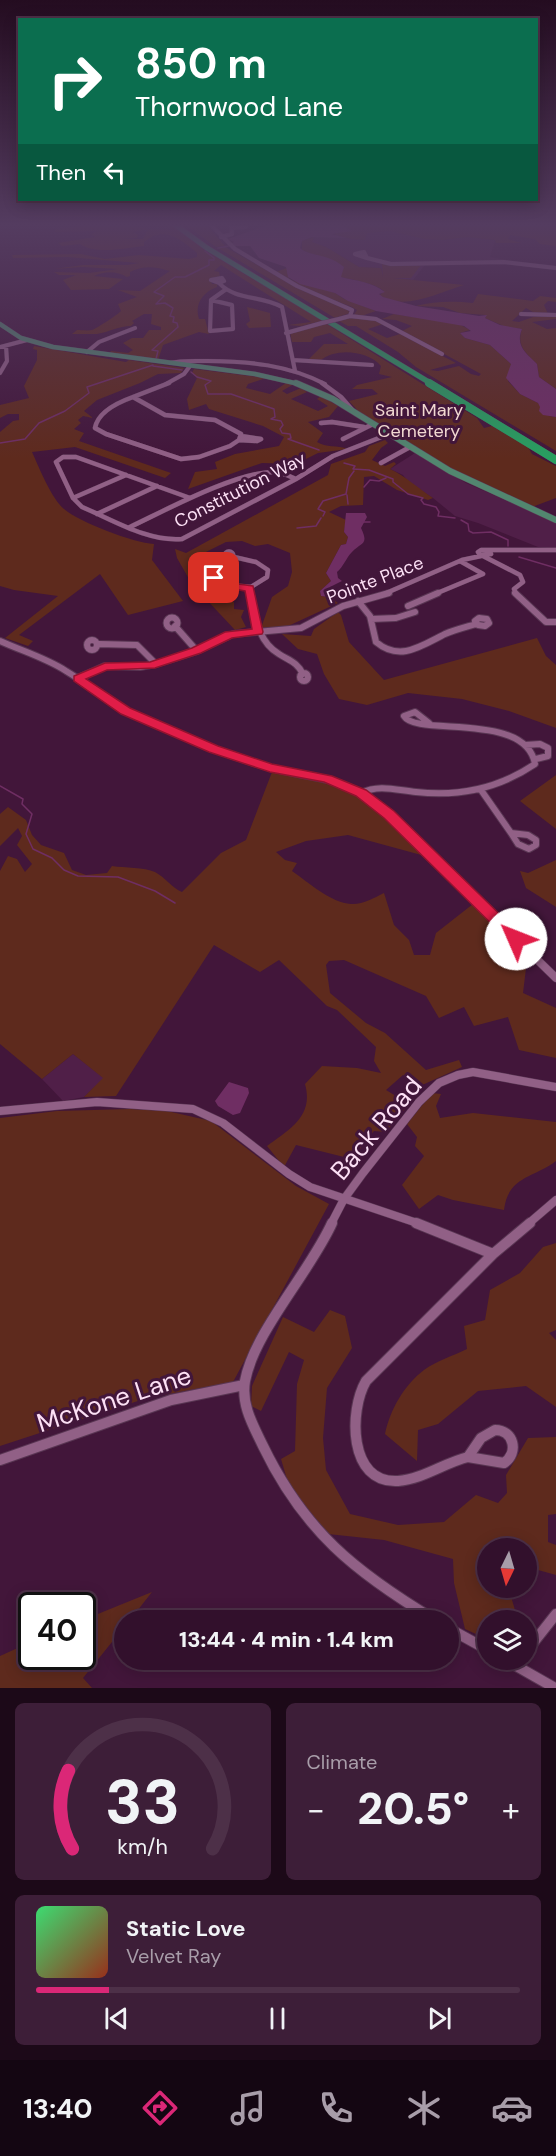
<!DOCTYPE html>
<html lang="en">
<head>
<meta charset="utf-8">
<style>
	:root { --surface:#32102c; --page:#3d1e38; --text:#f1f3f6; --muted:#a89da9; --line:#4d3048; --accent:#db2777 }
	body { margin:0; font-family:"DM Sans",sans-serif; background:var(--page); color:var(--text); height:100vh; display:flex; flex-direction:column; font-size:22px; white-space:nowrap }
	* { box-sizing:border-box; margin:0 }
	p { font-size:20px; color:var(--muted) }
	.icon { flex:none; width:33px; height:33px; fill:none; stroke:currentColor; stroke-width:2; stroke-linecap:round; stroke-linejoin:round }
	.map { position:relative; height:1688px; overflow:hidden }
	.sheet { display:flex; flex-direction:column; gap:15px; padding:15px; background:#1c0918; flex:1 }
	.sheet>* { flex:none }
	.banner { position:absolute; left:18px; top:18px; width:520px; height:183px; border-radius:0px; box-shadow:0 3px 15px #0003,0 0 0 2px var(--line); background:#0b6e4f; color:#fff; overflow:hidden }
	.needle { width:39px; rotate:185deg }
	.controls { position:absolute; left:477px; top:1538px; display:grid; gap:12px }
	.controls a { display:grid; place-items:center; width:60px; height:60px; border-radius:50%; background:var(--surface); box-shadow:0 3px 15px #0003,0 0 0 2px var(--line); font-size:30px }
	.speed { position:absolute; left:18px; top:1592px; display:flex; gap:12px; font-size:30px; font-weight:700; text-align:center }
	.speed>* { display:grid; place-content:center; width:78px; height:78px; border-radius:50%; background:var(--surface); box-shadow:0 3px 15px #0003,0 0 0 2px var(--line); line-height:1 }
	.speed .limit { border:3px solid #111; border-radius:9px; background:#fff; color:#111 }
	.pin { position:absolute; display:grid; place-items:center; width:51px; height:51px; color:#fff; margin:-26px; border-radius:12px; box-shadow:0 3px 9px #0006 }
	.me { position:absolute; width:66px; margin:-33px; rotate:314deg; stroke-linejoin:round; filter:drop-shadow(0 0 4px #0008) }
	.turn { display:flex; align-items:center; gap:21px; height:126px; padding:0 18px; font-size:27px }
	.turn .icon { width:78px; height:78px; stroke-width:2.5 }
	.turn b { display:block; font-size:42px; line-height:51px }
	.then { display:flex; align-items:center; height:57px; padding:0 18px; background:#0003; gap:12px; font-size:22px }
	.big { font-size:45px; font-weight:800; line-height:1.1 }
	.sheet .tile { flex:1; display:flex; flex-direction:column; justify-content:center; gap:9px; min-width:0; padding:0 21px; border-radius:9px; background:var(--page) }
	.sheet .dial { align-items:center; gap:0 }
	.dial svg { height:156px; overflow:visible; fill:none; stroke:var(--line); stroke-width:7; stroke-linecap:round; text-anchor:middle }
	.dial text { fill:var(--text); stroke:none }
	.song { display:flex; align-items:center; gap:18px }
	.cover { width:72px; height:72px; border-radius:9px; background:linear-gradient(135deg,hsl(140 70% 55%),hsl(10 70% 35%)) }
	.played { height:6px; border-radius:3px; background:linear-gradient(90deg,var(--accent) 15%,var(--line) 15%) }
	.keys { display:flex; justify-content:space-around; direction:ltr }
	.heat { display:flex; justify-content:space-between; align-items:center; font-size:33px; direction:ltr }
	.sheet .tiles { flex:1; display:grid; gap:15px; grid-template-columns:1fr 1fr }
	.tile:last-child { grid-column:span 2 }
	.trip { position:absolute; left:114px; top:1610px; width:345px; height:60px; border-radius:30px; background:var(--surface); box-shadow:0 3px 15px #0003,0 0 0 2px var(--line); font-weight:800; line-height:60px; text-align:center }
	.tab-bar { display:flex; height:96px; justify-content:space-around; align-items:center; background:#140612; color:var(--muted) }
	.tab-bar .icon { width:42px; height:42px }
	.tab-bar .selected { color:var(--accent) }
	.tab-bar b { font-size:27px; color:var(--text) }
	.map>svg:first-child { display:block }
	.built { fill:#501f48 }
	.green { fill:#5e2a1d }
	.water { fill:#6f2e63 }
	.lines { fill:none; stroke-linecap:round; stroke-linejoin:round }
	.stream { stroke:#6f2e63; stroke-width:1.5 }
	.minor-far4-casing { stroke:#593653; stroke-width:4.5 }
	.minor-far3-casing { stroke:#593653; stroke-width:5 }
	.minor-far2-casing { stroke:#593653; stroke-width:8 }
	.minor-far1-casing { stroke:#593653; stroke-width:9 }
	.minor-casing { stroke:#593653; stroke-width:12 }
	.major-far1-casing { stroke:#593653; stroke-width:5 }
	.major-casing { stroke:#593653; stroke-width:7 }
	.highway-far1-casing { stroke:#593653; stroke-width:6 }
	.highway-casing { stroke:#593653; stroke-width:8 }
	.minor-far4 { stroke:#916086; stroke-width:4 }
	.minor-far3 { stroke:#916086; stroke-width:4.5 }
	.minor-far2 { stroke:#916086; stroke-width:6 }
	.minor-far1 { stroke:#916086; stroke-width:8 }
	.minor { stroke:#916086; stroke-width:10 }
	.major-far1 { stroke:#52866f; stroke-width:4.5 }
	.major { stroke:#52866f; stroke-width:6 }
	.highway-far1 { stroke:#289f60; stroke-width:5 }
	.highway { stroke:#289f60; stroke-width:8 }
	.minor-bridge-casing { stroke:#593653; stroke-width:4.5; stroke-linecap:butt }
	.minor-bridge { stroke:#916086; stroke-width:4 }
	.route { fill:#e11d48; stroke:#92132f; stroke-width:1.5 }
	.labels { text-anchor:middle; stroke-width:6; stroke-linejoin:round; paint-order:stroke }
	.far-park-label { font-size:18px; fill:#f1d8d1; stroke:#42163a }
	.far-street-label { font-size:18px; fill:#fce0f5; stroke:#42163a }
	.near-street-label { font-size:26px; fill:#fce0f5; stroke:#42163a }
</style>
</head>
<body>
<div class="map">
<svg width="556" height="1688" viewBox="0 0 556 1688">
	<rect width="100%" height="100%" fill="#42163a"/>
	<!-- built -->
	<path class="built" d="M390,231L425,239L443,240L466,237L495,240L490,257L515,262L425,265L413,280L383,277L381,268L359,267L326,247L311,242L314,238L312,237L320,236L365,240L367,233Z
		M415,453L466,483L556,522V549L538,547L478,523L455,516L433,498L409,483L403,475L390,469Z
		M73,1054L104,1078L84,1097L63,1101L42,1079Z"/>
	<!-- green -->
	<path class="green" d="M7,223H139L131,225L148,229L133,232L138,235L137,238L121,239H143L148,229L172,230L163,223H171L204,250L323,321L301,326L288,325L311,322L221,265L214,271L219,272L220,277L210,279L212,284H217V287C203,292 194,304 199,319H205L209,334L199,332L163,345L158,360L110,353L111,351L128,353L133,350L123,343L132,338H143L149,330H161V327L151,324L152,314H144L132,321L134,323L131,326C119,326 109,332 97,334C89,334 80,334 72,334L77,330C81,330 88,331 92,330C96,329 120,313 121,311L118,304L137,297L118,290L140,291L170,271C155,267 145,265 130,272V276L127,277C116,271 105,271 94,276L123,279L109,289L71,290L63,280L76,275H59L54,272L89,273L118,269L82,267L54,269L83,265H127L139,263L67,257L13,258L12,255L81,254L105,259L139,255L189,259L197,257V253C181,239 164,225 144,242V246C126,248 96,255 80,244L62,246L58,243L95,237L91,234L97,231L54,232L56,229L98,225L6,226Z
		M183,223H205L225,246L216,247Z
		M329,223H543L539,225L556,228V246L540,244L535,239L510,235L508,239L521,243H496L495,240L466,237L443,240L425,239L390,231L367,233L365,240L351,239L330,233L351,230L346,227L347,225Z
		M314,237L312,242L326,247L359,267L381,268L383,277L382,264L421,265L411,278H393L464,285C440,292 403,312 380,295L384,291C372,282 356,281 341,277L340,276L344,267L302,250V241Z
		M225,247L304,291L345,307L350,313L335,318L218,248Z
		M287,268L288,277L291,280L335,293L344,299L376,311L364,315H354L357,310L352,307L308,290L276,272Z
		M478,294L533,301L540,296L556,298V302L548,301L544,305L548,314L538,315L526,308L512,321L519,322L533,317L556,316V319L532,322L547,329L556,328V389L539,377L537,364C526,353 516,346 522,329L506,327L485,318L486,315L460,313L443,307L416,306C435,301 453,301 473,303Z
		M247,307L270,313L271,327L249,328L246,324L250,321Z
		M394,314L459,324L470,330L460,333L465,338L490,345L511,364L508,381L520,394L538,403L549,416L556,417V451L416,367L398,352L356,326H348L339,321C354,315 368,317 383,324L368,329L387,338L400,334L456,363L430,370L438,371L459,366L471,374L479,376L481,374L402,331L412,326L396,320L382,319Z
		M325,323L477,418L484,428L492,426L528,447L532,454L556,466V498L532,507L456,473L360,413L349,401L378,394L372,389H352L357,385L392,377L379,374L381,366C368,351 336,347 320,361L308,360L324,344H348L330,333L314,337L311,342H292L290,332Z
		M34,346L126,362L129,360L184,368L181,373L158,374L140,383L97,400L84,411L93,418L83,416L78,420L81,423L74,429L84,433L79,441L171,473L165,478L75,447L32,452C39,467 51,498 64,509C79,522 134,543 154,544L152,560L183,601L128,615L100,574L19,635L33,641L28,646L5,638L58,596L14,590L0,586V432L13,421L19,420V414H8L0,418V405L29,398L24,386L37,360V350L33,349Z
		M194,369L266,378L248,384L246,388L270,394L286,383L294,384L282,391L287,394L301,388L307,392L291,399L318,411L328,406L317,399L321,396L338,406L329,417L308,422L323,433L317,442C326,448 337,445 348,449L318,453L296,464L262,463L188,489L195,472L217,469L215,462L235,454L279,446L284,437L263,426L209,409L206,404L189,410L187,399L197,378L192,373Z
		M385,440L388,443L381,448L372,460L385,466L394,462L396,464L390,469C405,476 418,488 433,498L428,500L397,490L374,476L364,477L363,505L341,506L329,512L346,520L344,532L348,537L346,544L341,545L326,573L331,581L320,591L321,596L330,597L338,603L286,627L261,628L272,597L288,586L292,572L290,553L268,544L255,546L242,541L226,542L206,552L197,561L189,579L177,558L175,549L186,553L328,475L331,464L365,452L369,446Z
		M205,598L234,602V609L244,610L241,617L246,627L235,630Z
		M338,612L341,615L349,642L384,680L537,638L546,656L556,665V728L509,711L462,699L408,693L367,705L339,699L324,674L317,654L298,649L282,634L311,636L314,629Z
		M272,772C305,778 340,782 368,802C389,817 407,839 425,856L348,835L306,841L276,852L285,860L297,863L292,871C308,882 331,903 351,904C362,905 374,898 384,893L394,925L409,940L414,955H430L436,933L473,904L527,960L523,993L556,1008V1058L519,1050L508,1017L474,1026L464,1007L439,1018L426,996L344,960L329,961L326,965L330,993L366,1023L385,1033L426,1070L459,1060L462,1067L420,1086L403,1075L386,1090L409,1104L386,1132L374,1131L352,1159L296,1145L284,1167L267,1146C290,1129 314,1116 305,1084L322,1066L357,1068L381,1073L374,1061L376,1047L337,1010L327,1006L279,960L260,972L214,945L116,1096L84,1097L103,1078L73,1054L42,1079L0,1044V871L8,856L17,859L25,872L32,864L17,845L22,836L18,828L0,846V814L8,807L26,820L32,835L41,845L64,853L72,870L86,875L107,873L112,866C125,868 144,867 155,872C166,878 172,888 182,892L221,853L246,840Z
		M556,775V829L520,801Z
		M556,860V907L526,888L520,871L528,873Z
		M432,1093L441,1094L436,1106L440,1118L473,1113L556,1122V1161C534,1178 508,1176 504,1210L453,1200L438,1195L419,1209L402,1185L424,1156L415,1146L417,1137L407,1124Z
		M130,1109L167,1111L211,1121L296,1186L329,1204L233,1382L147,1398L0,1446V1118L57,1111Z
		M556,1243V1330L549,1333L556,1340V1407L526,1386L478,1391L438,1424L418,1430L417,1461L385,1434C390,1410 404,1385 424,1370C436,1361 453,1356 467,1349L464,1326L485,1320L490,1290L520,1273L543,1247Z
		M330,1310L345,1316L352,1348L327,1388L323,1438L326,1470L350,1514L398,1525L444,1522L476,1495L498,1503L507,1493L506,1475L528,1438L556,1437V1514L548,1515V1542L556,1545V1575L531,1568L527,1576L526,1548H488V1587H520L512,1600L518,1620H488L487,1639L465,1629L454,1583L453,1559L384,1540L328,1534L289,1486L281,1459L295,1451L297,1384L304,1360L289,1352L261,1411L251,1406L252,1386L283,1317L314,1332Z
		M152,1592L130,1620H124V1627L83,1678L92,1688H0V1656L31,1642L32,1656H82L83,1620Z"/>
	<!-- water -->
	<path class="water" d="M273,223H356L392,227L342,225L352,231L331,234L347,238L312,237L302,241L300,248C310,257 328,253 344,267L341,277C357,281 372,282 385,292L379,294L383,297L416,306L479,316L487,315L485,318L500,325L522,329C515,346 526,353 537,364L539,377L556,389V417L543,415L539,411L540,407L538,403L520,394L506,378L511,364L490,345L465,338L460,333L471,331L464,326L376,311L348,301L335,293L300,284L288,277L286,267L259,258L250,246H233L231,244L234,242L228,239Z
		M346,513H365L367,517L361,528C369,545 362,542 352,552C346,558 344,566 337,572L338,578L342,581L330,587V597L321,596L320,591L331,581L326,573L341,545L346,544L348,537L344,532Z
		M229,1082L248,1088L249,1093L240,1113L233,1115L218,1106L215,1101Z"/>
	<g class="lines">
		<!-- stream -->
		<path class="stream" d="M218,248L229,246
			M156,359L158,351L152,350L178,327L177,323L173,322L174,317L170,316L173,308L165,303L156,304L164,296L154,292L175,277H185L209,265V260H214V258L205,251
			M153,366L182,370
			M191,372L197,377L211,381L205,385L208,394H231L274,409L275,417L271,419L281,421L283,425L280,429L282,433L290,434L291,438L288,439L319,450
			M0,443L25,439L39,423L65,411L89,393L87,387L153,365
			M344,463L355,466L353,469L369,470L393,479V482L408,494L423,498L421,500L424,504L436,507L439,512L438,516L455,518
			M364,487L370,480L379,481L386,478
			M347,495L348,504
			M323,516L325,512L318,509L323,501L346,494L349,478L354,471
			M461,520L468,524L469,531L473,533L491,532L508,540V546
			M362,522H370
			M297,528L316,526L321,518
			M519,557L556,568
			M0,786L23,799L22,804L32,814L26,834L33,849L52,858L64,870L78,876L118,877L155,891L175,903"/>
		<!-- minor-far4 casing -->
		<g class="minor-far4-casing">
			<path id="minor-far4" d="M209,223L235,249L297,286L352,310L350,316L339,319
				M232,228L245,227L248,223
				M221,237L232,234L231,223
				M364,252L367,258L355,254Z
				M367,258L391,264L504,262L556,268
				M222,278L224,281L219,283L211,280Z
				M219,283C236,301 262,295 282,307L295,371
				M211,300L232,305L233,329L210,331Z
				M211,300L225,290
				M521,314L556,315
				M350,316L376,319L442,354
				M286,333L322,323
				M0,347L27,340
				M87,352L99,342L135,328
				M293,360L372,365
				M170,363C182,360 195,361 207,361C249,361 288,365 325,384
				M0,373L7,361L6,346
				M166,384L184,374L190,366"/>
		</g>
		<!-- minor-far3 casing -->
		<g class="minor-far3-casing">
			<path id="minor-far3" d="M322,383L341,397L354,412
				M133,397L165,415L215,420L241,434L239,440L230,446L199,457L181,459L106,434L95,428C98,411 119,402 133,397Z
				M133,397L169,383
				M321,423L332,422L364,427
				M343,439L373,424
				M239,440L257,441L261,439L241,436
				M381,463L410,447
				M73,498L126,475
				M190,498L76,457H63L56,462L73,498L82,507C113,520 148,542 182,539L296,479L333,456L389,434
				M97,514L157,486
				M130,527C166,510 236,472 274,472C281,472 289,476 296,479
				M481,550H489L491,554L480,555L478,552Z
				M489,550H556
				M224.5 556a4.5 4.5 0 1 1 9 0a4.5 4.5 0 1 1-9 0Z
				M483,556L520,575L523,582L514,589L516,594
				M460,561L483,574
				M214,578L219,580V584L213,586L206,583L207,580Z
				M219,584L251,587L267,577L268,570L256,562L234,557
				M249,588L250,594
				M384,594L462,560L481,556
				M435,594L483,574"/>
		</g>
		<!-- minor-far2 casing -->
		<g class="minor-far2-casing">
			<path id="minor-far2" d="M250,593C255,615 257,641 279,654C290,661 297,662 303,674
				M515,593L546,622H556
				M358,601L370,616L376,642C400,662 421,646 445,634C454,630 466,627 476,624
				M408,606L438,593
				M166.5 623a5.5 5.5 0 1 1 11 0a5.5 5.5 0 1 1-11 0Z
				M479,618L487,619L489,623L485,626L478,625L475,621Z
				M371,619L396,618L415,612
				M175,626L197,651
				M87 645a5 5 0 1 1 10 0a5 5 0 1 1-10 0Z
				M0,641C22,651 46,658 66,671C91,686 112,705 139,717C180,736 223,754 267,767C300,777 336,776 366,796C395,816 418,844 443,868
				M99,644L137,645L156,664
				M300 677a4 4 0 1 1 8 0a4 4 0 1 1-8 0Z
				M78,678L105,666L140,667L156,664L197,651L233,634L301,628L343,606L389,593
				M525,745L540,744L548,748V756L536,759
				M481,790L511,833
				M361,793C379,784 396,790 416,792C459,797 498,789 535,764C526,711 416,737 404,716L415,712L429,723
				M511,833L528,835L536,840V845L529,849L518,844Z"/>
		</g>
		<!-- minor-far1 casing -->
		<g class="minor-far1-casing">
			<path id="minor-far1" d="M441,866L556,978
				M0,1111L97,1102L193,1109L223,1123L289,1174L310,1187L420,1224
				M331,1224L344,1199L363,1173L419,1102L439,1083L458,1075L473,1072L556,1087
				M528,1224L556,1200"/>
		</g>
		<!-- minor casing -->
		<g class="minor-casing">
			<path id="minor" d="M332,1223C310,1272 254,1332 245,1381C241,1405 253,1425 263,1446C304,1531 355,1572 435,1620
				M416,1223L493,1254
				M495,1430C514,1430 519,1453 504,1463L468,1457L481,1438Z
				M468,1457C444,1463 423,1479 398,1481C348,1484 349,1410 366,1381L493,1254L530,1223
				M0,1460L171,1400L244,1385
				M448,1628L488,1650
				M526,1652L556,1614
				M504,1659L555,1688"/>
		</g>
		<!-- major-far1 casing -->
		<g class="major-far1-casing">
			<path id="major-far1" d="M0,324L21,338L53,347L255,374L299,384"/>
		</g>
		<!-- major casing -->
		<g class="major-casing">
			<path id="major" d="M296,383L333,399L450,471L556,520"/>
		</g>
		<!-- highway-far1 casing -->
		<g class="highway-far1-casing">
			<path id="highway-far1" d="M173,223L207,248L432,384"/>
		</g>
		<!-- highway casing -->
		<g class="highway-casing">
			<path id="highway" d="M429,383L556,460"/>
		</g>
		<!-- minor-far4 -->
		<use href="#minor-far4" class="minor-far4"/>
		<!-- minor-far3 -->
		<use href="#minor-far3" class="minor-far3"/>
		<!-- minor-far2 -->
		<use href="#minor-far2" class="minor-far2"/>
		<!-- minor-far1 -->
		<use href="#minor-far1" class="minor-far1"/>
		<!-- minor -->
		<use href="#minor" class="minor"/>
		<!-- major-far1 -->
		<use href="#major-far1" class="major-far1"/>
		<!-- major -->
		<use href="#major" class="major"/>
		<!-- highway-far1 -->
		<use href="#highway-far1" class="highway-far1"/>
		<!-- highway -->
		<use href="#highway" class="highway"/>
		<!-- minor-bridge casing -->
		<g class="minor-bridge-casing">
			<path id="minor-bridge" d="M322,323L339,319"/>
		</g>
		<!-- minor-bridge -->
		<use href="#minor-bridge" class="minor-bridge"/>
	</g>
	<!-- sky -->
	<linearGradient id="sky" x2="0" y2="1"><stop stop-color="#240c20"/><stop offset="0.49" stop-color="#543c60"/><stop offset="1" stop-color="#543c60" stop-opacity="0"/></linearGradient>
	<rect width="556" height="459" fill="url(#sky)"/>
	<!-- route -->
	<path class="route" d="M214,575L223,578L224,582L253,586L263,632L262,634L232,638L201,653L155,668L107,670L86,679L130,708L218,746L272,764L332,776L366,790L394,811L521,935L524,939L521,943H511L384,818L356,796L324,782L270,772L209,752L121,714L74,681V676L105,663L150,662L192,648L225,632L252,629L245,591L215,586L209,578Z"/>
	<g class="labels">
		<!-- far-park labels -->
		<g class="far-park-label">
			<text x="419" y="416">Saint Mary<tspan x="419" dy="21">Cemetery</tspan></text>
		</g>
		<!-- far-street labels -->
		<g class="far-street-label">
			<text transform="translate(240 490) rotate(-27)" y="6">Constitution Way</text>
			<text transform="translate(375 580) rotate(-21)" y="6">Pointe Place</text>
		</g>
		<!-- near-street labels -->
		<g class="near-street-label">
			<text transform="translate(376 1128) rotate(-50)" y="9">Back Road</text>
			<text transform="translate(114 1399) rotate(-18)" y="9">McKone Lane</text>
		</g>
	</g>
</svg>
<div class="controls">
<a><svg class="needle" viewBox="-14 -14 28 28"><path d="M0-13l5 13h-10z" fill="#e53935"/><path d="M0 13l5-13h-10z" fill="#a89da9"/></svg></a>
<a><svg class="icon" aria-label="layers" viewBox="0 0 24 24"><path d="M12 4l9 5-9 5-9-5zM3 14l9 5 9-5"/></svg></a>
</div>
<div class="speed"><div class="limit">40</div></div>
<div class="pin" style="left:214px;top:578px;background:#d93025"><svg class="icon" aria-label="arrive" viewBox="0 0 24 24"><path d="M6 21V4h12l-3 4 3 4H6"/></svg></div>
<svg class="me" style="left:516px;top:939px" viewBox="-20 -20 40 40"><circle r="19" fill="#fff"/><path d="M0-13L10 11 0 6-10 11z" fill="#e11d48"/></svg>
<div class="trip">13:44 · 4 min · 1.4 km</div>
<div class="banner">
<div class="turn"><svg class="icon" aria-label="right" viewBox="0 0 24 24"><path d="M7 20v-9h11M14 6l5 5-5 5"/></svg><div><b>850 m</b>Thornwood Lane</div></div>
<div class="then">Then<svg class="icon" aria-label="left" viewBox="0 0 24 24"><path d="M17 20v-9H6M10 6l-5 5 5 5"/></svg></div>
</div>
</div>
<section class="sheet">
<div class="tiles">
<div class="tile dial"><svg viewBox="0 0 100 80">
<path d="M14 69A42 42 0 1 1 86 69"/>
<path d="M14 69A42 42 0 0 1 12 29" stroke="#db2777"/>
<text x="50" y="56" font-size="32" font-weight="700">33</text>
<text x="50" y="72" font-size="11">km/h</text>
</svg></div>
<div class="tile"><p>Climate</p>
<div class="heat"><a>−</a><b class="big">20.5°</b><a>+</a></div>
</div>
<div class="tile">
<div class="song"><i class="cover"></i><div><b>Static Love</b><p>Velvet Ray</p></div></div>
<div class="played"></div>
<div class="keys"><svg class="icon" aria-label="previous" viewBox="0 0 24 24"><path d="M18 5L8 12l10 7zM5 5v14"/></svg><svg class="icon" aria-label="pause" viewBox="0 0 24 24"><path d="M8 5v14M16 5v14"/></svg><svg class="icon" aria-label="next" viewBox="0 0 24 24"><path d="M6 5l10 7-10 7zM19 5v14"/></svg></div>
</div>
</div>
</section>
<nav class="tab-bar">
<b>13:40</b>
<svg class="icon selected" aria-label="directions" viewBox="0 0 24 24"><path d="M12 3l9 9-9 9-9-9zM9 14v-3h6M13 9l2 2-2 2"/></svg>
<svg class="icon" aria-label="music" viewBox="0 0 24 24"><path d="M9 18V5l10-2v13"/><circle cx="6" cy="18" r="3"/><circle cx="16" cy="16" r="3"/></svg>
<svg class="icon" aria-label="phone" viewBox="0 0 24 24"><path d="M5 4h4l2 5-3 2q2 4 5 5l2-3 5 2v4C11 20 4 13 5 4z"/></svg>
<svg class="icon" aria-label="climate" viewBox="0 0 24 24"><path d="M12 3v18M4 7l16 10M4 17L20 7"/></svg>
<svg class="icon" aria-label="car" viewBox="0 0 24 24"><path d="M5 17H2v-5l4-1 3-4h7l3 4 3 1v5h-3M9 17h6M6 11h13"/><circle cx="7" cy="17" r="2"/><circle cx="17" cy="17" r="2"/></svg>
</nav>
</body>
</html>
